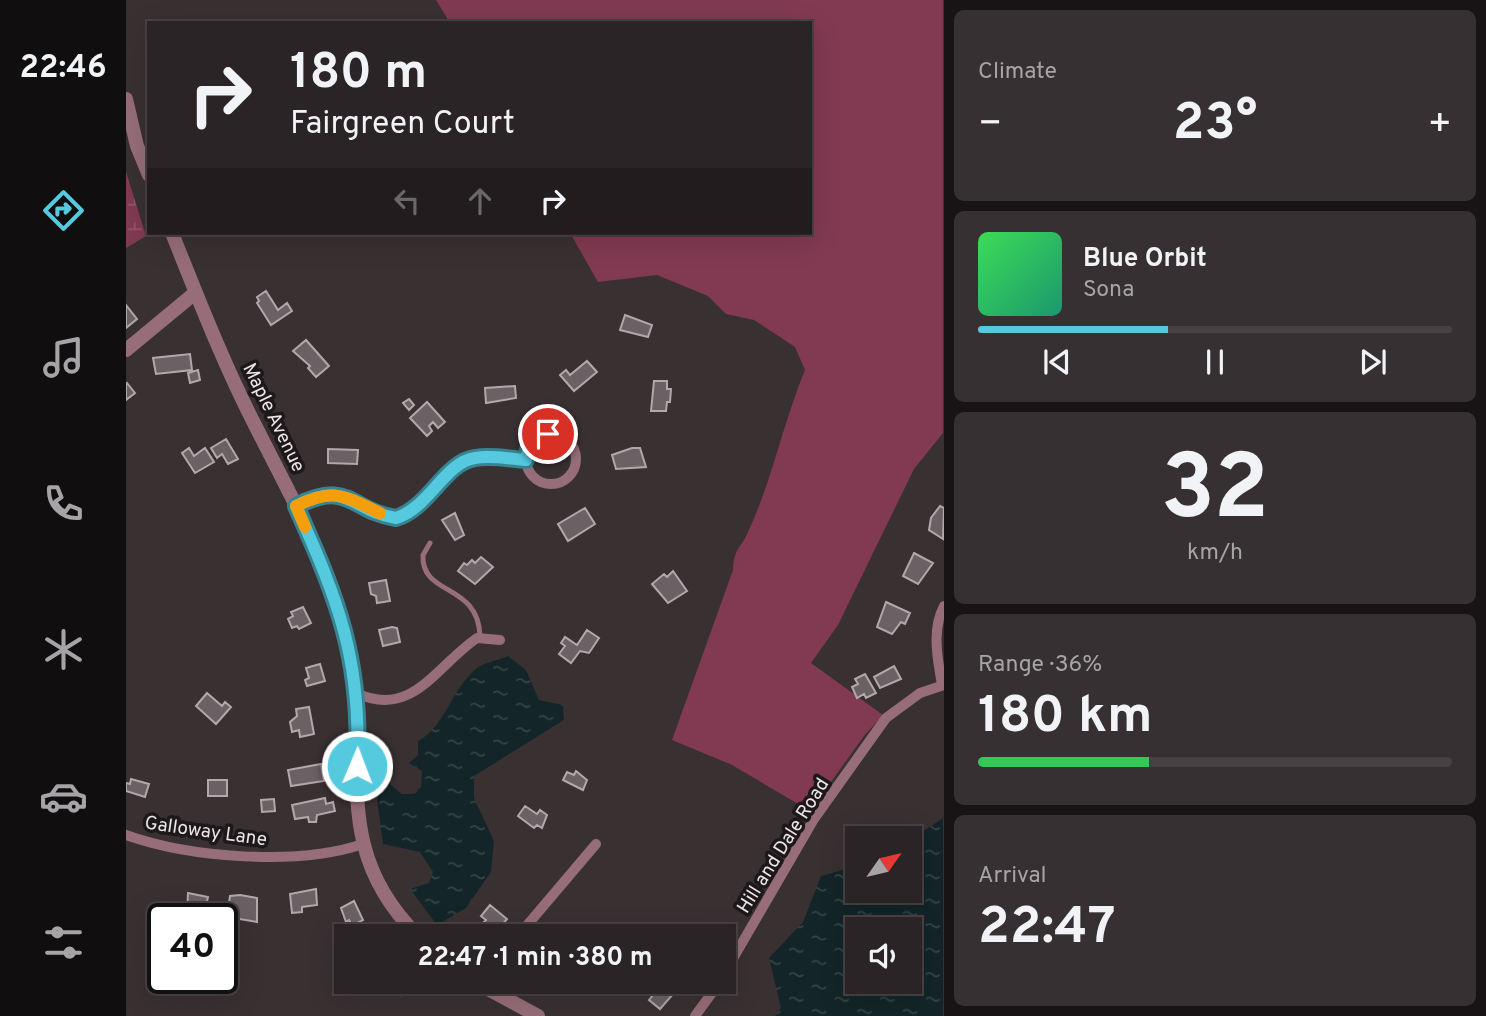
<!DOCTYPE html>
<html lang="en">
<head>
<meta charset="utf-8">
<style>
	:root { --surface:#2b2426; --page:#373032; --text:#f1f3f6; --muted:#a6a4a7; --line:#474143; --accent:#55cadf }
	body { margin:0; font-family:Overpass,sans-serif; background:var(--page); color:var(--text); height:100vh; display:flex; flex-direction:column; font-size:26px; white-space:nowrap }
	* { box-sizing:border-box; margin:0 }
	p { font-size:23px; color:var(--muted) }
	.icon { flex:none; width:38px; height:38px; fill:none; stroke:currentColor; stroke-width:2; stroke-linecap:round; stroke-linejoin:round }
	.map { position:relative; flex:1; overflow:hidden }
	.panel { display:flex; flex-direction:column; gap:10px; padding:10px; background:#181415; width:542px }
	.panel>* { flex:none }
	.guide { position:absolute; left:21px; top:21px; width:665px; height:214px; border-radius:0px; box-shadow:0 7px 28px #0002,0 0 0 2px var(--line); background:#2b2426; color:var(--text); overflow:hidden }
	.needle { width:46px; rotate:56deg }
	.fabs { position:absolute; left:719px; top:826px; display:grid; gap:14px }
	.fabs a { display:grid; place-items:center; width:77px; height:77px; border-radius:0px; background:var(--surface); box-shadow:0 7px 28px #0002,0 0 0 2px var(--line); font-size:35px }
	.speed { position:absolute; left:21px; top:903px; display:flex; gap:14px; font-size:35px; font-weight:700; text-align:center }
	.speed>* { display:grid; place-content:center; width:91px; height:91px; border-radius:50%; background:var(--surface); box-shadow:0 7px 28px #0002,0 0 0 2px var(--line); line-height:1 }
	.speed .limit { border:4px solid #111; border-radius:10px; background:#fff; color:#111 }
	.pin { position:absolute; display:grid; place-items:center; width:60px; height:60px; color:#fff; margin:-30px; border:4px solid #fff; border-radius:50%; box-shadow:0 2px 7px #0007 }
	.me { position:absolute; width:77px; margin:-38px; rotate:1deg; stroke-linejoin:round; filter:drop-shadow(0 0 5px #0008) }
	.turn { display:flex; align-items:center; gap:24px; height:147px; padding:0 28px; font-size:32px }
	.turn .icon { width:91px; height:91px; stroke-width:2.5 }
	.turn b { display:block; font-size:49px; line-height:60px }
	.lanes { display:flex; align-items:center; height:66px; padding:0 28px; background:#0003; justify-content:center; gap:35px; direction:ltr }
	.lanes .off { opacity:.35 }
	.big { font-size:52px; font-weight:700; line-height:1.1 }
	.panel .card { flex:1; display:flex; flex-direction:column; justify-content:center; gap:10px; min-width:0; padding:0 24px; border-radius:10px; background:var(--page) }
	.panel .dial { align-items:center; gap:0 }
	.dial b { font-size:91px; line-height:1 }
	.song { display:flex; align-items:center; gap:21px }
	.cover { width:84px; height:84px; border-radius:10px; background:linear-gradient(135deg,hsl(130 70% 55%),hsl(160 70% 35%)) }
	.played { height:7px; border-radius:4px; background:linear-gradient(90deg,var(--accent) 40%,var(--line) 40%) }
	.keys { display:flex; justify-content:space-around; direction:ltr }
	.heat { display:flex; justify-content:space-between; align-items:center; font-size:38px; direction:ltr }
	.charge { height:10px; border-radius:5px; background:linear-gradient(90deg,#34c759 36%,var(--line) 0) }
	.trip { position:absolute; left:208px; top:924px; width:402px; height:70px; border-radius:0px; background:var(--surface); box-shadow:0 7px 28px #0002,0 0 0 2px var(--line); font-weight:700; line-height:70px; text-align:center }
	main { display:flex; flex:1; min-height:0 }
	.tab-bar { display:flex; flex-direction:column; width:126px; justify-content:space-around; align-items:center; background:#110e0f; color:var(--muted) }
	.tab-bar .icon { width:49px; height:49px }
	.tab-bar .current { color:var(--accent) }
	.tab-bar b { font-size:32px; color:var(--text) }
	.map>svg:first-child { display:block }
	.wetland { fill:url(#wetland-marsh) }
	.green { fill:#813a51 }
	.water { fill:url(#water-ripples); fill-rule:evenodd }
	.building { fill:#6b6164; stroke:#b2a7a9; stroke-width:2 }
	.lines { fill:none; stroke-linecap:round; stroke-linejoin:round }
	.service { stroke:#966d78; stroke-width:5 }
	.minor { stroke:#966d78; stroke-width:10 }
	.tertiary { stroke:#966d78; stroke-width:14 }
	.route-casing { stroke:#378391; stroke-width:18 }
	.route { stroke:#55cadf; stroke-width:12 }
	.slow { stroke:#f59e0b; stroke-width:12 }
	.labels { text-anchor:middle; stroke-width:7; stroke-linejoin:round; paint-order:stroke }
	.street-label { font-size:19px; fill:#ebe5e7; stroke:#1d191a }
</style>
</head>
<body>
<main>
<nav class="tab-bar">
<b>22:46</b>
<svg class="icon current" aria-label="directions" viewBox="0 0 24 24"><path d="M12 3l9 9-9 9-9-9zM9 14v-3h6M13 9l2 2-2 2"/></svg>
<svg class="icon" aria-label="music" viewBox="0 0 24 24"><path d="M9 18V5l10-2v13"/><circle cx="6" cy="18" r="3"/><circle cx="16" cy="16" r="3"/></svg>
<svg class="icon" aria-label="phone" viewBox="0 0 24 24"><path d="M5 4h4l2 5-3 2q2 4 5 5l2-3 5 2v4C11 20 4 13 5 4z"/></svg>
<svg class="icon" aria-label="climate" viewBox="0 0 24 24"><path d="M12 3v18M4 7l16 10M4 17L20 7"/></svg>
<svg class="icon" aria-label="car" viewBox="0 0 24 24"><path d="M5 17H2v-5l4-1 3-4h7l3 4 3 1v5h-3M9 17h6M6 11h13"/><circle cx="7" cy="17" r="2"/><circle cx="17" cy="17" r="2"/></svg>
<svg class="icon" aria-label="filters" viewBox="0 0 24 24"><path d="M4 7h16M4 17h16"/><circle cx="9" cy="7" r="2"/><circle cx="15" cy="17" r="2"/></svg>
</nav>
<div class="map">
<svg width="818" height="1016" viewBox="0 0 818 1016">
	<defs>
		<pattern id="wetland-marsh" width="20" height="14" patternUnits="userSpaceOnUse" patternTransform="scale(1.75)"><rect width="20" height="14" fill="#813a51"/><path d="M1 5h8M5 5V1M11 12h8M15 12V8" fill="none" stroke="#93566a"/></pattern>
		<pattern id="water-ripples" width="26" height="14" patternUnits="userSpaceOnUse" patternTransform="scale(1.75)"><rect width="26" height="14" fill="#132528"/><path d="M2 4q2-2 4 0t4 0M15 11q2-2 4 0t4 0" fill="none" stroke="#364447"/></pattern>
	</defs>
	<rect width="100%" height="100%" fill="#393032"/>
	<!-- wetland -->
	<path class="wetland" d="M0,172L20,236L0,248Z"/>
	<!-- green -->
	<path class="green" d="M310,0H817V433L788,469L712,625L685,663L757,715L738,736L684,811L606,765L546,740L607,570C608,547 615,549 622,532C646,481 657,423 679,370L669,347L628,320L600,314L582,296L531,275L472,282L444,233H684V23H324Z"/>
	<!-- water -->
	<path class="water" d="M382,656L400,670L413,700L437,705L438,720L348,776V798L368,841L365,872L340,908L311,925L284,889L303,883L307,872L294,852L257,844L249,784L259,780L276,794H287L295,787L296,771L283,763L292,755V741C320,726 325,689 351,668C359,662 373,660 382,656Z
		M817,818V1016H649L655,1008L643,958L677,922L695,876L731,866L732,891H784V840ZM732,929H784V982H732Z"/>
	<!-- building -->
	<path class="building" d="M140,291L152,310L161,303L166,311L145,325L131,303L133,301L131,297Z
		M0,305L11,319L0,328Z
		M499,315L526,325L522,337L494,330Z
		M180,340L203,366L190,377L182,368L184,366L167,351Z
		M64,354L66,370L30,374L27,358Z
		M461,361L471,372L448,391L434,375L440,370L444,375Z
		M72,370L74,380L64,383L62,373Z
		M528,381H541V389H545L544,402H541L540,411H525Z
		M1,383L9,393L0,400V384Z
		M389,386L390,398L360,403L359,388Z
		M283,399L288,405L283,410L277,403Z
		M301,402L319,422L312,428L307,422L303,426L306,431L301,436L284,418Z
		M100,439L112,459L102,464L96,454L91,458L85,448Z
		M63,448L68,456L79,448L88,462L69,473L56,453Z
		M506,448H514L520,467L490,469L486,455Z
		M202,449L232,450L231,464L202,463Z
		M814,506L818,508L817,539L803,530L805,518Z
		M459,508L469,524L442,541L432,524Z
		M329,513L338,535L329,540L316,520Z
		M788,553L807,563L792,584L777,576Z
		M355,557L367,567L349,584L332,571L338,563L341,565L346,560L349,563Z
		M547,571L561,591L542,603L526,584L538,574L541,577Z
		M260,580L264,601L251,603L250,596L245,594L243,583Z
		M760,602L784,613L779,624L775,622L766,634L751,627Z
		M177,607L185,623L173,629L171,626L166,628L162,619L167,616L165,612Z
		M266,627L271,628L274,642L257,646L253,630Z
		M461,630L473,638L463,653L454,651L445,663L433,654L439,646L435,643L439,637L451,645Z
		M194,664L199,681L181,686L179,680L183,678L180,668Z
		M768,666L775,679L754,688L748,677Z
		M739,674L750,693L740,698L738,694L731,698L726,687L732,684L729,679Z
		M81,693L96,706L99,702L105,707L90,724L70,706Z
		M183,707L188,734L174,737L173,730L166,732L164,722L171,716L170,709Z
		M195,764L198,781L165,786L162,770Z
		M450,771L461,780L457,790L437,780L441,772L448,775Z
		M5,779L23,784L19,797L0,791V783L4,784Z
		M82,780H101V796H82Z
		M199,798L200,804L207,802L209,811L191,815L190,822H183L182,817L169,819L166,805Z
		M148,799L149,811L136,812L135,800Z
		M399,806L411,814L414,810L421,815L416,828L411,825L408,828L392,816Z
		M190,889L191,905L176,907V912L166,913L164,894Z
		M62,893L82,897L77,918L61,914Z
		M114,895L131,898V922L101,917L104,896Z
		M228,901L237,920L226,926L223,920L220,922L215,908Z
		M364,905L381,919L369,933L357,923L360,920L355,916Z
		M240,982H256L249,993L237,986Z
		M261,982H283L275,995L259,985Z
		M530,982H551L555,985L534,1009L523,1000L530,991L525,988Z"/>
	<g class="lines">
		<!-- service -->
		<path class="service" d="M304,543L297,555C295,597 353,582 354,637"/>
		<!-- minor -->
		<path class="minor" d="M400 459a25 25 0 1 1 50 0a25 25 0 1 1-50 0Z
			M170,506C225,479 224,512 270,518C303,508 319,462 349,458C365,455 384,459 400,460
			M816,685C812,660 805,631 818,606
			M230,693C286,719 309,667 351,638L374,640
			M0,835C64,858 172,866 237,844
			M392,936L470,844
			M598,974L688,819L760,718L794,693L818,685
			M569,1016L594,982"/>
		<!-- tertiary -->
		<path class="tertiary" d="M0,99L11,146L23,175
			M46,233C72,298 98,365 130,427C165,497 207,569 223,646C246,756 199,844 292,936
			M0,350L69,293
			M349,982L412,1016"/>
	</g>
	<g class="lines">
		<!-- route casing -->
		<g class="route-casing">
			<path id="route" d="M231,766C236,660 212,600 170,506C224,479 224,511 270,518C303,508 319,462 349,458C365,455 384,459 400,460L403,446L422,434"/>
		</g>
		<!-- route -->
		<use href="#route" class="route"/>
		<!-- slow -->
		<path class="slow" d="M179,527L170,506C207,487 219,496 254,513"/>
	</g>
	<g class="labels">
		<!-- street labels -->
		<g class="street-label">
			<text transform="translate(149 417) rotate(64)" y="7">Maple Avenue</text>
			<text transform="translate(80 830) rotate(8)" y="7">Galloway Lane</text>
			<text transform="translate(656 845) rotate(-58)" y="7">Hill and Dale Road</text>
		</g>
	</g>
</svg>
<div class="fabs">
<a><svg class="needle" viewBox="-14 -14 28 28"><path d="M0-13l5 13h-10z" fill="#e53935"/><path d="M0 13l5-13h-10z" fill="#a6a4a7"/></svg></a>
<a><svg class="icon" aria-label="sound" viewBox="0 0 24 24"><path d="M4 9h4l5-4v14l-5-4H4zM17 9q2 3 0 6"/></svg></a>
</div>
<div class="speed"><div class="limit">40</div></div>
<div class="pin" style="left:422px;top:434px;background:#d93025"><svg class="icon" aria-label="arrive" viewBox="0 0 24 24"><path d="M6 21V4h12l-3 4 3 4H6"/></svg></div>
<svg class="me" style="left:231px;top:766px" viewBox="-20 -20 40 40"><circle r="17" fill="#55cadf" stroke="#fff" stroke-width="3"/><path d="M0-11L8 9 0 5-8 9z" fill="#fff"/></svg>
<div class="trip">22:47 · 1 min · 380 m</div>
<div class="guide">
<div class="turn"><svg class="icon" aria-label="right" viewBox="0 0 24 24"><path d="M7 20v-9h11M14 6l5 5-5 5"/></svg><div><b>180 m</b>Fairgreen Court</div></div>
<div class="lanes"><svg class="icon off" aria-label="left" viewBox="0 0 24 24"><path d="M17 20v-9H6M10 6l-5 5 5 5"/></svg><svg class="icon off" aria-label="ahead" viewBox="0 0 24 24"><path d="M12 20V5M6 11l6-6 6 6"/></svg><svg class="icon" aria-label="right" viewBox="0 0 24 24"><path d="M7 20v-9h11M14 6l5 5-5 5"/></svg></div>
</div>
</div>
<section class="panel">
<div class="card"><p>Climate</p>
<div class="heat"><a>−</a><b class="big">23°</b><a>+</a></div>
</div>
<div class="card">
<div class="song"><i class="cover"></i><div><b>Blue Orbit</b><p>Sona</p></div></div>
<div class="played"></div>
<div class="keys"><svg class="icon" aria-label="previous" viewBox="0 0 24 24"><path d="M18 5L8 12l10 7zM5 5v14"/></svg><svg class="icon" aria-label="pause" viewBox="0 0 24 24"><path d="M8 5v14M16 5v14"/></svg><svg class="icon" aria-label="next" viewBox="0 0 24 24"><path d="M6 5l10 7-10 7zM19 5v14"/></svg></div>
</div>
<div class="card dial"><b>32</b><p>km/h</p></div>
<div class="card"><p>Range · 36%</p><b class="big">180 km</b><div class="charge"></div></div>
<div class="card"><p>Arrival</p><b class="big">22:47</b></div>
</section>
</main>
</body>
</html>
